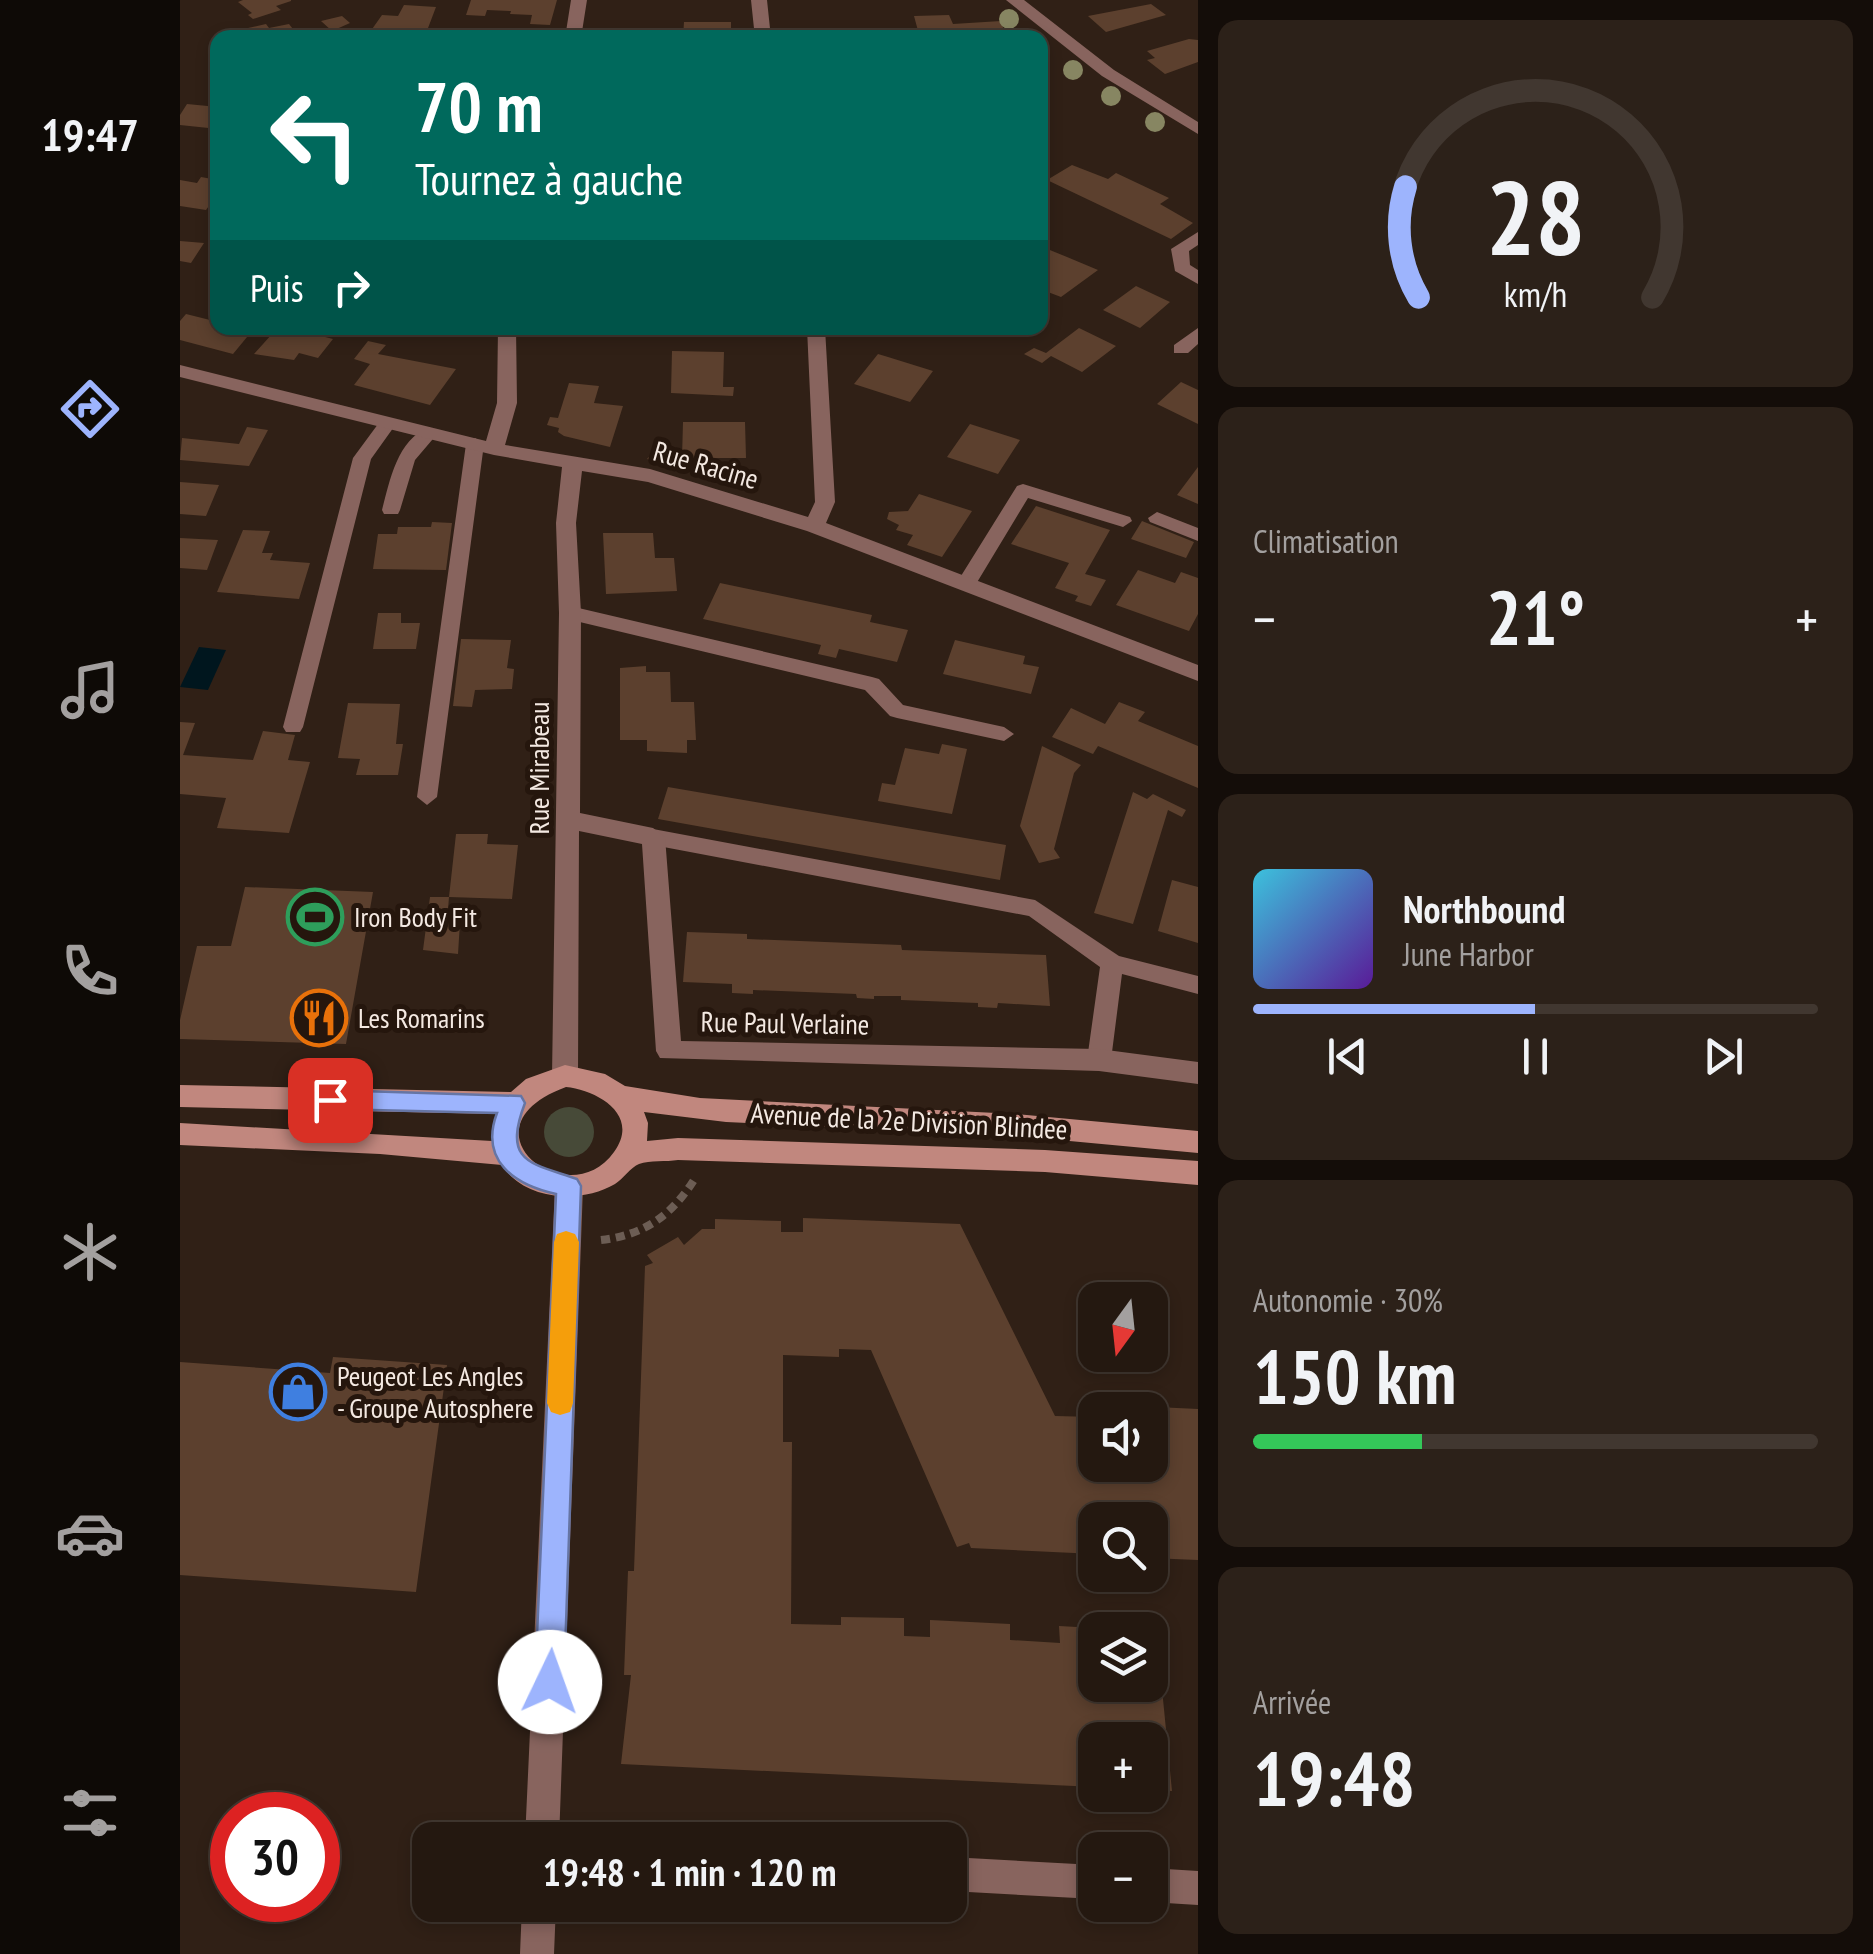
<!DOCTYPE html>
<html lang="fr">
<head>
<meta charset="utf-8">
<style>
	:root { --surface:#241810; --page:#2c2119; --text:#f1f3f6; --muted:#a3a09f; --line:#413730; --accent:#9db4fd }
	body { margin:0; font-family:"PT Sans Narrow",sans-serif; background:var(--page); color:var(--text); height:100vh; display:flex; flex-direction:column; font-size:38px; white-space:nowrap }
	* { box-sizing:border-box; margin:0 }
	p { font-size:32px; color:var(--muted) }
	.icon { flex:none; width:55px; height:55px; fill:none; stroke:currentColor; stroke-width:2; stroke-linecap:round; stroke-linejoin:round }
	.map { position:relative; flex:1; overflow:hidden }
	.details { display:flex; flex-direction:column; gap:20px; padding:20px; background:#140d09; width:675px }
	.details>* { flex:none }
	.top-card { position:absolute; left:30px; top:30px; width:838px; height:305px; border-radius:20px; box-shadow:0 5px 15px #0003,0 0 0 2px var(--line); background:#00695c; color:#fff; overflow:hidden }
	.needle { width:65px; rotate:195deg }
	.buttons { position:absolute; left:898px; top:1282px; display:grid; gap:20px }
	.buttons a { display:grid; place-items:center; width:90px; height:90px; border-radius:20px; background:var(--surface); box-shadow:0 5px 15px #0003,0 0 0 2px var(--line); font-size:50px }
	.speed { position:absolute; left:30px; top:1792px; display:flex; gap:20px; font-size:50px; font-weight:700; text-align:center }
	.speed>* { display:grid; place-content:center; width:130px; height:130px; border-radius:50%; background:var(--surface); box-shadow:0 5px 15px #0003,0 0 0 2px var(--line); line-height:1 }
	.speed .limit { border:15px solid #d22; background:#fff; color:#111 }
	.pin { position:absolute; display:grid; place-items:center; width:85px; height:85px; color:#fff; margin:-42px; border-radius:20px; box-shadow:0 5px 15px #0006 }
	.me { position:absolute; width:110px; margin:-55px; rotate:3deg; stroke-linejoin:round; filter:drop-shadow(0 0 8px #0008) }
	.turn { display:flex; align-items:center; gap:35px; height:210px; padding:0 40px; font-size:45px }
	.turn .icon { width:130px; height:130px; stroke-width:2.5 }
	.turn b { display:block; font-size:70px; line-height:85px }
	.then { display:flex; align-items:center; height:95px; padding:0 40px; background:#0003; gap:20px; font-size:38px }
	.big { font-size:75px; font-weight:700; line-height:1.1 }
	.details .card { flex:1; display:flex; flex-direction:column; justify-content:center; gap:15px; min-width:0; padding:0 35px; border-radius:20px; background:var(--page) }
	.details .dial { align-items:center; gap:0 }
	.dial svg { height:260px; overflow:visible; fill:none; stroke:var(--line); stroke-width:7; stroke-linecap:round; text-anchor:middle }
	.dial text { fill:var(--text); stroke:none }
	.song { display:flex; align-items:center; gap:30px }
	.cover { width:120px; height:120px; border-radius:15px; background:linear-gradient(135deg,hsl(190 70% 55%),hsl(270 70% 35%)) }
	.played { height:10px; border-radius:5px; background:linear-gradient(90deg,var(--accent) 50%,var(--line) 50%) }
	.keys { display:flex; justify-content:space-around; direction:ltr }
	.heat { display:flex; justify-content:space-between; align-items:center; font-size:55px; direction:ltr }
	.charge { height:15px; border-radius:8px; background:linear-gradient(90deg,#34c759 30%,var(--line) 0) }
	.trip { position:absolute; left:232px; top:1822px; width:555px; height:100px; border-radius:20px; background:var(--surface); box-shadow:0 5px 15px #0003,0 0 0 2px var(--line); font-weight:700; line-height:100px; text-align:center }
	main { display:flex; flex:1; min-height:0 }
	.tab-bar { display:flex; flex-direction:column; width:180px; justify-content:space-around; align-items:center; background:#0e0a06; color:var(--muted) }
	.tab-bar .icon { width:70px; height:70px }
	.tab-bar .selected { color:var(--accent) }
	.tab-bar b { font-size:45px; color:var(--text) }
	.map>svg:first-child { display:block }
	.green { fill:#474a38 }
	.water { fill:#00161e }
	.building { fill:#5c402e }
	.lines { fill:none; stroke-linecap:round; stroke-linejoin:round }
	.path { stroke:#6c5d54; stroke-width:8; stroke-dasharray:9 6; stroke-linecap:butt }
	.lane { fill:#88645e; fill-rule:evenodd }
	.street { fill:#88645e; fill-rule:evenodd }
	.secondary { fill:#c1877e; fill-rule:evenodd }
	.tree { fill:#878662 }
	.route { fill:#9db4fd; stroke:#6675a4; stroke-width:2.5 }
	.slow { fill:#f59e0b }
	.labels { text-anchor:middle; stroke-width:10; stroke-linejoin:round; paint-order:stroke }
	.street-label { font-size:28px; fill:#f4e9e2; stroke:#25160d }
	.poi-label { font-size:28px; fill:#f4e9e2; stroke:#25160d; text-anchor:start }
</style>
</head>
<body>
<main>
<nav class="tab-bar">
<b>19:47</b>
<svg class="icon selected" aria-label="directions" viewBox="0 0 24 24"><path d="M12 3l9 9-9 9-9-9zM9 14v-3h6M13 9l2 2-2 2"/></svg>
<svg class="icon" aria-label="music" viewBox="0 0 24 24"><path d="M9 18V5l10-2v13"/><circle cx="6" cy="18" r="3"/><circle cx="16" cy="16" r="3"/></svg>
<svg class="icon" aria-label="phone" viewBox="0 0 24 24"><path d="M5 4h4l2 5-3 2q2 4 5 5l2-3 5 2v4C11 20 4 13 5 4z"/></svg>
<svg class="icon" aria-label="climate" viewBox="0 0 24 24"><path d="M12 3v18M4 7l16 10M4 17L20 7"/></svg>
<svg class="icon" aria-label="car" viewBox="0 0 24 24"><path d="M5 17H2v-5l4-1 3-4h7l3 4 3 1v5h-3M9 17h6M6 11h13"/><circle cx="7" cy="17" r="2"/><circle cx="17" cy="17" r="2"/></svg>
<svg class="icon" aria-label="filters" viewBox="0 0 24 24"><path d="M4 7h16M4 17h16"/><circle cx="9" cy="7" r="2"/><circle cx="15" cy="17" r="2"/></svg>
</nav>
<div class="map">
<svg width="1018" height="1954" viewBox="0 0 1018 1954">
	<rect width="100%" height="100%" fill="#302016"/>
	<!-- green -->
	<path class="green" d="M364 1132a25 25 0 1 1 50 0a25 25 0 1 1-50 0Z"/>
	<!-- water -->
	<path class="water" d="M19,647L46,650L28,690L0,687Z"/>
	<!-- building -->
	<path class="building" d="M63,0H111V1L96,6L101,10L73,19L68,15L72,13L58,2Z
		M291,0H377L370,25L350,24L352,15L330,14L331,11L307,10L305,16L286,15Z
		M971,4L986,15L926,32L908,16Z
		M224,5L256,7L245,36L175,38L178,32H190L202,15L218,16Z
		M769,15L773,24L821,21L826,38H810L808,33L740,38L734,16Z
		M162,16L170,23L152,31L141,21Z
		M504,22H551V38H503Z
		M86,24L89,28L109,24L120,38H65L59,30Z
		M420,30H455L454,33H468V38H419Z
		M1009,39L1018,40V62L985,74L967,60L975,58L967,51Z
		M7,104L38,107V129L0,125V115Z
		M892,165L928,179L936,173L989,198L980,204L1013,223L991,239L867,180Z
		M21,177L38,180V204L31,203L26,210L0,206V180L17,183Z
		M0,241L24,243L11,263L0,261Z
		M860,246L887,257L918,270L881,297L860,289Z
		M956,286L990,302L960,328L923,310Z
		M6,314L38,322V328L72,331L53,354L0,340V321Z
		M231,328H281L276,337Z
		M899,328L936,346L902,372L871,356L862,363L844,354L854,348L866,353Z
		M114,329L153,339L138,358L119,353L114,360L74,354L92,334L106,337Z
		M188,341L206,345L198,354L276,369L250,405L174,385L190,364L174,359Z
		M492,351L544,352L543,387H554L553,396L491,393Z
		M698,354L708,357L753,371L730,402L674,384Z
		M1001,382L1018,390V424L977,404Z
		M389,383L419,386L414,403L443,406L430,447L384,436L378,432L379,428L367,425L370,417L378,418Z
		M503,422H565L566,458H502Z
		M790,424L840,440L818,474L767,457Z
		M67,427L88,430L69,466L0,460L2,438L59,444Z
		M477,448L496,454L488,465L467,459Z
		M1018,467V504L997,495Z
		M0,482L39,485L26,516L0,514Z
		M739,494L792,511L762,557L727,545L733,535L716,530L719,525L707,519L709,512L728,511Z
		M856,506L930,530L905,574L926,580L911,606L895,601L898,596L875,588L889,563L831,544Z
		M962,521L1014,542L1006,558L951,539Z
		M252,522L272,523L266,570L193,569L198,534H217L218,527H251Z
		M63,530L90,531L82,553H93L90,560L130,563L119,599L37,592Z
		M423,533H473L475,558H494L497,591L426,594Z
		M0,538L38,540L27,570L0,568Z
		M958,570L995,583L1001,572L1018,578V614L1009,631L936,605Z
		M540,583L692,615L690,622L728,630L717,662L659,649L656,658L638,654L641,645L523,619Z
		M198,613H221V623H240L236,649H193Z
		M281,639L331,640L327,668L334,669L332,689L295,690L292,707L273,706Z
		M775,640L845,656L843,664L859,667L851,694L763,674Z
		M466,666V672H490L491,702H514L516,740H507V753L467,751V740H440V668Z
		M939,702L965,712L958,721L1018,746V788L918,746L913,754L872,737L891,708L925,724Z
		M168,703L220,704L216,744H223L218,775H176L180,759L158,758Z
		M0,722L15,723L3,755L73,760L83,731L115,735L108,760L130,762L109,833L37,828L46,798L0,794Z
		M762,744L787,749L772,814L698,801L702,783L715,785L725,748L759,754Z
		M862,746L901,765L894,773L874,849L880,858L859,863L840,826Z
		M488,787L826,845L820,880L478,819Z
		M953,792L967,799L973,794L1006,810L1002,817L988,810L953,924L914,913Z
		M276,834H308L307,844L338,845L332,899L269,897Z
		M992,880L1018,887V943L978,931Z
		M65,887L193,892L166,1044L0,1039V1020L17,946H51Z
		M250,897H269L267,922H280L278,954L243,950Z
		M507,932L567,934V939L721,945L722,950L866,955L870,1006L818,1003L817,1008L798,1007V1003L721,1000V996H694V999L677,998L676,994L573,990V994L552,993V984L503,982Z
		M623,1218L780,1224L875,1416L915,1417V1465H970V1410H955V1406L1018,1409V1560L970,1558V1520H915V1554L791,1548L789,1543L777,1547L691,1350L659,1349V1357L603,1355V1442H612L611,1624L661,1625V1617L724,1618V1636L750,1637V1620L830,1624V1640L880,1643L879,1626L915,1628V1685H970V1647L978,1648L992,1791L970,1790V1740H915V1787L441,1764L451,1675H444L448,1571H454L465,1266L473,1263L467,1255L498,1237L504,1245L522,1229H535V1219L601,1221V1232H623Z
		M153,1357L267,1365L236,1592L0,1575V1362L150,1373Z"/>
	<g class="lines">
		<!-- path -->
		<path class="path" d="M421,1240C464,1235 491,1216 514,1180"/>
		<!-- lane -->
		<path class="lane" d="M207,418L216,424L191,459L123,727L120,732H106L103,727L173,458L201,420Z
			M249,427L258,433L235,460L220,510L218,514H204L202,510C210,480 217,440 249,427Z
			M295,438L304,444L257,797L247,805L237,797L286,444Z
			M843,484L950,517L952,521L943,527L848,498L793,589H779L776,584L837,486Z
			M977,512L1018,528V541L970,522L968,518Z
			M390,606L692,677L699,679L723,705L824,727L834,734L824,741L717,718L710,716L685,690L383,618L380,613L383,608Z
			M473,829L855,900L939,956L1018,976V994L942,974L931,1060L927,1067H911L907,1060L920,967L849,916L473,845L462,837Z"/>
		<!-- street -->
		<path class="street" d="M391,0H407L401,38H385Z
			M571,0H587L591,38H575Z
			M826,0H844L934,70L1018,122V134L922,76Z
			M1018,232V245L1009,251L1010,265L1018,270V284L995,271L991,249Z
			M318,328H336L337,403L325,445L470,469L628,517L635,502L627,328H645L655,502L646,523L1018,665V681L627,531L468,482L402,471L396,523L401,613L400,813L473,828L485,837L501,1041L919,1049L1018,1062V1084L919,1071L480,1058L476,1051L462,844L399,831L398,1076L394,1084L385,1087L376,1084L372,1076L379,613L376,523L382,467L314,455L0,377V365L306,441L317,403Z
			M1018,328V344L1008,353H994V345Z
			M389,1175L399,1179L403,1187L379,1840H345L375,1187L379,1179Z
			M770,1857L915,1865V1899L770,1891Z
			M970,1868L1018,1871V1905L970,1902Z
			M342,1905H376L374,1954H340Z"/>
		<!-- secondary -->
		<path class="secondary" d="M385,1065L425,1074L445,1086L520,1098L836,1114L1018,1131V1153L836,1136L546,1122L464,1112L468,1123L467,1141L498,1138L865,1150L1018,1161V1185L865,1172L498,1160C486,1162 470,1160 459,1164C451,1167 443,1179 435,1184C401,1204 344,1201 322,1165L200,1154L0,1145V1123L312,1141L317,1114L0,1107V1085L331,1092L346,1079ZM386,1087C417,1090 461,1115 434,1152C388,1217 275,1128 386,1087Z"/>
	</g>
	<!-- trees -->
	<g class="tree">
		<circle cx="829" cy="19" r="10"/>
		<circle cx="893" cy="70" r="10"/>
		<circle cx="931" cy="96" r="10"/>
		<circle cx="975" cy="122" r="10"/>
	</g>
	<!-- route -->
	<path class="route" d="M150,1090L341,1096L345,1103C322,1163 351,1163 397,1179L401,1186L384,1682L380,1692L370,1697L359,1692L355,1682L376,1194C335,1185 299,1161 317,1113L150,1109L142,1107L138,1100L142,1092Z"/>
	<!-- slow -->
	<path class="slow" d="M386,1231L395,1234L399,1242L393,1403L390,1412L380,1415L371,1412L367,1403L374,1242L377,1234Z"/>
	<!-- icons -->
	<defs>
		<g id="stadium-ring" transform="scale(2.875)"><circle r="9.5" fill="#25160d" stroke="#2e9e5b" stroke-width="1.5"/><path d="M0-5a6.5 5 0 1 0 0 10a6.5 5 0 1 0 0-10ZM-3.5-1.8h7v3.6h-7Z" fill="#2e9e5b"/></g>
		<g id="restaurant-ring" transform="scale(2.875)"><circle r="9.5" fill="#25160d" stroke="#e8710a" stroke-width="1.5"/><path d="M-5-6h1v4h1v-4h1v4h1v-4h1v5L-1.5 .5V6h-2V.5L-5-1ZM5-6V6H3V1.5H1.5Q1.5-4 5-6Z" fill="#e8710a"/></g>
		<g id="shop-ring" transform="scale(2.875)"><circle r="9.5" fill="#25160d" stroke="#3f7fe0" stroke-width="1.5"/><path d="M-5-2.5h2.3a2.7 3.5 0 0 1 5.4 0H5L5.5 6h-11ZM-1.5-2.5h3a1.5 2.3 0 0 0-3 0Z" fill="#3f7fe0"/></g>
	</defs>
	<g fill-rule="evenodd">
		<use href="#stadium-ring" x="135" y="917"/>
		<use href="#restaurant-ring" x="139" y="1018"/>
		<use href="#shop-ring" x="118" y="1392"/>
	</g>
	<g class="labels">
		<!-- street labels -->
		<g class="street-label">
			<text transform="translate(526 465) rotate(16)" y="10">Rue Racine</text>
			<text transform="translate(359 768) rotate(-90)" y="10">Rue Mirabeau</text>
			<text transform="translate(605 1023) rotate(1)" y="10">Rue Paul Verlaine</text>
			<text transform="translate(729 1121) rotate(3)" y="10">Avenue de la 2e Division Blindee</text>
		</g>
		<!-- poi labels -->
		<g class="poi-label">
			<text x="174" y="927">Iron Body Fit</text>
			<text x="178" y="1028">Les Romarins</text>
			<text x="157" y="1386">Peugeot Les Angles<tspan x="157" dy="32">- Groupe Autosphere</tspan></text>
		</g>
	</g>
</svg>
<div class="buttons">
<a><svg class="needle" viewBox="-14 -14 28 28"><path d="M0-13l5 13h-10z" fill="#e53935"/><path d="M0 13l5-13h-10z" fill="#a3a09f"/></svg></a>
<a><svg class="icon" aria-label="sound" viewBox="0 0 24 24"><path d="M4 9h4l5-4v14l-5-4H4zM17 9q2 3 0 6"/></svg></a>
<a><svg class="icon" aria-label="search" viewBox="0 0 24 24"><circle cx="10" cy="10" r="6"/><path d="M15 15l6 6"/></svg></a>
<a><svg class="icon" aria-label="layers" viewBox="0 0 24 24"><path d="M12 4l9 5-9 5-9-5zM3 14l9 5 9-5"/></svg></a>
<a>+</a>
<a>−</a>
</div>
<div class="speed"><div class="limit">30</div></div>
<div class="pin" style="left:150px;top:1100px;background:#d93025"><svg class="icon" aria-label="arrive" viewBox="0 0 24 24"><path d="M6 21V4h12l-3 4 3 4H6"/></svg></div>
<svg class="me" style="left:370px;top:1682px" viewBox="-20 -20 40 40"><circle r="19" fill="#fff"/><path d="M0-13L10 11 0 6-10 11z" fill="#9db4fd"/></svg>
<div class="trip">19:48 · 1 min · 120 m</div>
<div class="top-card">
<div class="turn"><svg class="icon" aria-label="left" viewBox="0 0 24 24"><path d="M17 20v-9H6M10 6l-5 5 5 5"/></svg><div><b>70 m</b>Tournez à gauche</div></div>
<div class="then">Puis<svg class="icon" aria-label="right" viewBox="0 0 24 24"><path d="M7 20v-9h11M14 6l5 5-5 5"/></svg></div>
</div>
</div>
<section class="details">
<div class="card dial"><svg viewBox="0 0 100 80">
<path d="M14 69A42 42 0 1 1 86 69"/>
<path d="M14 69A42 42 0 0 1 10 35" stroke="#9db4fd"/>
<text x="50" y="56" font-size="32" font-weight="700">28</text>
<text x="50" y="72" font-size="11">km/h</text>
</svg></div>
<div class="card"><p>Climatisation</p>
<div class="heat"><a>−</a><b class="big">21°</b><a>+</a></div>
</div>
<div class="card">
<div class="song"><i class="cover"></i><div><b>Northbound</b><p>June Harbor</p></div></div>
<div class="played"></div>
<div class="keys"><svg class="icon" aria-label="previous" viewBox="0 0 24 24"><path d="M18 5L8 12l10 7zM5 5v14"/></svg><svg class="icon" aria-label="pause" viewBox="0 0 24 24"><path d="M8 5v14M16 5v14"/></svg><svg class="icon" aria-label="next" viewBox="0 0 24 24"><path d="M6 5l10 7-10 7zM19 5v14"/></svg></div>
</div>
<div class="card"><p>Autonomie · 30%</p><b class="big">150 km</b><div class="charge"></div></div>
<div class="card"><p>Arrivée</p><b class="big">19:48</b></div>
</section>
</main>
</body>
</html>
